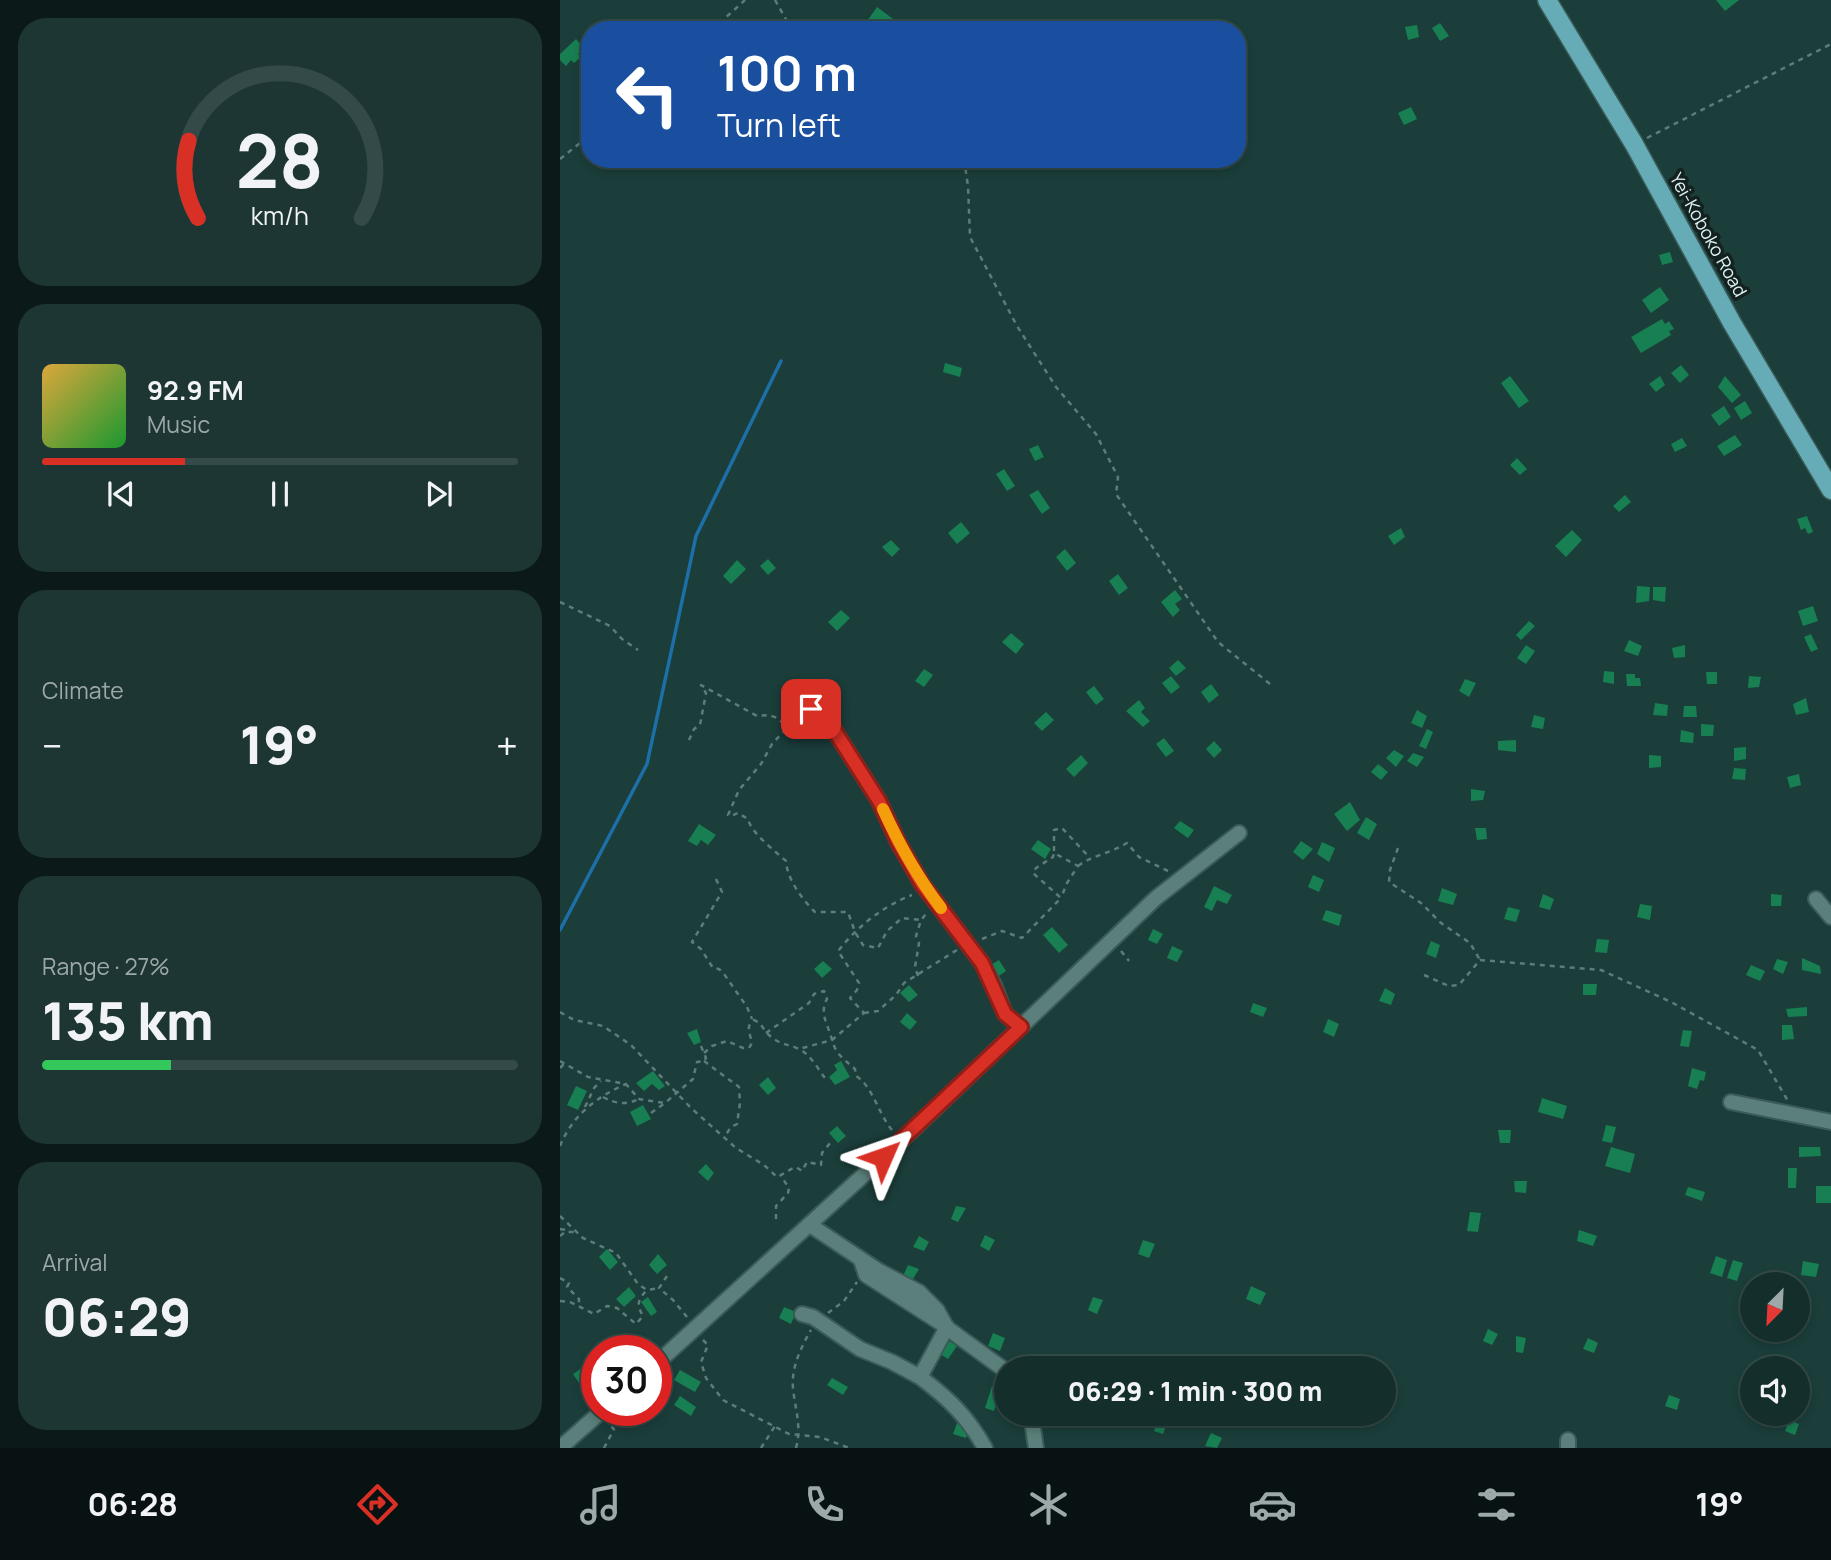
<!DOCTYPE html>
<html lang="en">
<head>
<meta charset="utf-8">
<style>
	:root { --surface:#142e2c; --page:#1d3634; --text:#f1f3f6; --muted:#9da8a9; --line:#334a48; --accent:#d93025 }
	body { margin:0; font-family:Manrope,sans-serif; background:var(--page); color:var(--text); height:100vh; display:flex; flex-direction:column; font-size:26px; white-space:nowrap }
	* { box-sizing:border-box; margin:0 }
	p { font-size:23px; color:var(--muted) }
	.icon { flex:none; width:38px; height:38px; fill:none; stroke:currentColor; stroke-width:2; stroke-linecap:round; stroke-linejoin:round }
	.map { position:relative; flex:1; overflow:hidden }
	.side { display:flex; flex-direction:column; gap:18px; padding:18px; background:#0b1918; width:560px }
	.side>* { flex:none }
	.hud { position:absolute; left:21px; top:21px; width:665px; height:147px; border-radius:28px; box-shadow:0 4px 10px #0003,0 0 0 2px var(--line); background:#1a4fa0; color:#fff; overflow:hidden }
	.needle { width:46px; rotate:204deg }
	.buttons { position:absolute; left:1180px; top:1272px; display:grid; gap:14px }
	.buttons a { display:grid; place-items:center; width:70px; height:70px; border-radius:50%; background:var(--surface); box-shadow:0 4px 10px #0003,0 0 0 2px var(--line); font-size:35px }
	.speed { position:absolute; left:21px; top:1335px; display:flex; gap:14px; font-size:35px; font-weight:700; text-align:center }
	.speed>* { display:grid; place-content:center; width:91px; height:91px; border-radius:50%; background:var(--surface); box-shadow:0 4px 10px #0003,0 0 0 2px var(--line); line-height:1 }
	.speed .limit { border:10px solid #d22; background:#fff; color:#111 }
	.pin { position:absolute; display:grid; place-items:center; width:60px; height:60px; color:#fff; margin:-30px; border-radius:14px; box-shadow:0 4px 10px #0006 }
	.me { position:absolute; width:77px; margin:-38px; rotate:47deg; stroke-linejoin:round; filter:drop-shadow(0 0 5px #0008) }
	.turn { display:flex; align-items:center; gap:24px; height:147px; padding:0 21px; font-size:32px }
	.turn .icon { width:91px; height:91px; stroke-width:2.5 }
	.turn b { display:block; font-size:49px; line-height:60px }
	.big { font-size:52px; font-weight:800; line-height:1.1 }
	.side .tile { flex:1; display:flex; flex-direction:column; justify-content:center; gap:10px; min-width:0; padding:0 24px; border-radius:28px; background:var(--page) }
	.side .dial { align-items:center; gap:0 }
	.dial svg { height:182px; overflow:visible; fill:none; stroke:var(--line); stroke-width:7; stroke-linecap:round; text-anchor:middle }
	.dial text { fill:var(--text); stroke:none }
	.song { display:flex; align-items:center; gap:21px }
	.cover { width:84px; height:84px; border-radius:10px; background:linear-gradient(135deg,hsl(40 70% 55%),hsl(130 70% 35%)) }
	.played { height:7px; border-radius:4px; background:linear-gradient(90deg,var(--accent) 30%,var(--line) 30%) }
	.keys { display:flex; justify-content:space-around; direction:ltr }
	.heat { display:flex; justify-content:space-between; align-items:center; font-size:38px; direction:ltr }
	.charge { height:10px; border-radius:5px; background:linear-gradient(90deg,#34c759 27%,var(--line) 0) }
	.trip { position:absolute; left:434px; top:1356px; width:402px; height:70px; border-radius:35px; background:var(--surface); box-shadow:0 4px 10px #0003,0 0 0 2px var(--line); font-weight:800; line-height:70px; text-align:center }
	.menu { display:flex; height:112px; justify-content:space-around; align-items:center; background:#081212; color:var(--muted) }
	.menu .icon { width:49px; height:49px }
	.menu .on { color:var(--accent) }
	.menu b { font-size:32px; color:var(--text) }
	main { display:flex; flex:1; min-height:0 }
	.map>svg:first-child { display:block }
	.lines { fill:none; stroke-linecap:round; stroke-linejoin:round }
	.stream { stroke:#1d6fa7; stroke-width:3.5 }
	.building { fill:#177f51 }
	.street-casing { stroke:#3a5b58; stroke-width:18 }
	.primary-casing { stroke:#3a5b58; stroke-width:21 }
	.path { stroke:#5e7c79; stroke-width:2.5; stroke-dasharray:5 5; stroke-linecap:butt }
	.street { stroke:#5b807b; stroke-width:14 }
	.primary { stroke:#65acb7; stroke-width:18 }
	.route-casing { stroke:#8d1f18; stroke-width:18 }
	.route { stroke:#d93025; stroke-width:12 }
	.slow { stroke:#f59e0b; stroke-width:12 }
	.labels { text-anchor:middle; stroke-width:7; stroke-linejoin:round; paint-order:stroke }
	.street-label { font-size:18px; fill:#dff3f0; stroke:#132220 }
</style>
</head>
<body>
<main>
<section class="side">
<div class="tile dial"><svg viewBox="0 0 100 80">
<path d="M14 69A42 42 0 1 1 86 69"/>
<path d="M14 69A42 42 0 0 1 10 35" stroke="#d93025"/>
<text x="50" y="56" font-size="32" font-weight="700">28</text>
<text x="50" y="72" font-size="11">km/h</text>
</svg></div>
<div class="tile">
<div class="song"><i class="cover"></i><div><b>92.9 FM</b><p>Music</p></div></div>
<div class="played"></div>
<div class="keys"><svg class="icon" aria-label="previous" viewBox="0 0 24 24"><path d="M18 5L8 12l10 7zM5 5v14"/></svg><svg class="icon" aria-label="pause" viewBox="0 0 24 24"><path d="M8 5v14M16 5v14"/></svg><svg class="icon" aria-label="next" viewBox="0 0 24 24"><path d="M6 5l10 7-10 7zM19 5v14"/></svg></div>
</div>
<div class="tile"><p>Climate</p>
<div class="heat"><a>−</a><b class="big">19°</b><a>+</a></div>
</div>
<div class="tile"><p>Range · 27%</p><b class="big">135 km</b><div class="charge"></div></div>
<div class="tile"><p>Arrival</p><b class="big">06:29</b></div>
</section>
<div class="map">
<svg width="1271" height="1448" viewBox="0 0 1271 1448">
	<rect width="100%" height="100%" fill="#1b3e3b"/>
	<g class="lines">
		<!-- stream -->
		<path class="stream" d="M0,930L87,764L136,536L221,361"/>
	</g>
	<!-- building -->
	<path class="building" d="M1156,0H1179L1165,11Z
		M317,7L348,30H320L307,21Z
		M880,23L889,36L880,41L872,28Z
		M857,25L859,37L848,40L845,27Z
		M16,39L24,48L18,54L21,57L14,63L11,60L6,66L0,60V54Z
		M851,107L857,119L844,125L838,113Z
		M1110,252L1113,262L1102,265L1099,255Z
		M1100,287L1109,300L1091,313L1082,300Z
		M1102,319L1105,324L1109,321L1114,329L1109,331L1111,335L1081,353L1071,337Z
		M385,363L402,368L400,377L383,372Z
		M1121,365L1129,375L1120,383L1111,373Z
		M950,376L969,401L959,408L941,383Z
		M1100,376L1105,385L1096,392L1089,384Z
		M1165,376L1181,395L1172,403L1158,387Z
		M1185,401L1192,413L1181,420L1174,408Z
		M1164,406L1171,417L1159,426L1151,415Z
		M1175,435L1182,445L1164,456L1157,446Z
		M1122,438L1127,446L1115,452L1111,444Z
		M478,445L484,457L475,461L469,449Z
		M957,458L967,469L960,475L950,465Z
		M444,469L455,486L447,491L436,474Z
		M478,490L490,508L482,514L469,495Z
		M1065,495L1071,502L1059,512L1053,506Z
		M1247,516L1253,532L1248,534L1245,528L1241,530L1237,519Z
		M401,522L410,533L397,544L388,533Z
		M841,528L845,537L834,545L828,536Z
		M1012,530L1022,540L1006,557L995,546Z
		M331,540L340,549L332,557L322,547Z
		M505,549L516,563L507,571L496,557Z
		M208,559L216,568L208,575L200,566Z
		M177,560L186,569L171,584L163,576Z
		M558,574L568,588L559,595L549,581Z
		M1077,586L1090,587L1089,601L1076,603Z
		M1093,587H1106L1105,602L1093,600Z
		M615,590L622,599L615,604L620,610L613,617L601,602Z
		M1253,606L1258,621L1243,626L1238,611Z
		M281,610L290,618L277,631L268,622Z
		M969,621L975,626L961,640L956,635Z
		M451,633L464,644L456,654L442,642Z
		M1251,634L1258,649L1251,652L1244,637Z
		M1069,640L1082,646L1078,656L1064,651Z
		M966,645L975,651L966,664L957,658Z
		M1125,645V657L1114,658L1112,648Z
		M618,660L626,668L616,676L609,668Z
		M364,669L373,675L364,687L355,681Z
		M1044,671L1054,672V684L1043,682Z
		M1146,672H1157V684H1147Z
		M1066,674H1075V678H1080L1081,686H1067Z
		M611,676L620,687L611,694L602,683Z
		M1189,676L1201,677L1199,687L1188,688Z
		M905,679L916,683L909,697L899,691Z
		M651,684L659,695L649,703L641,692Z
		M534,686L544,699L536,705L526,692Z
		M1246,698L1249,712L1236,715L1233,704Z
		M579,700L585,708L581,712L590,721L583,727L566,711Z
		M1095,703L1108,705L1107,716L1093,715Z
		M1124,706H1136L1137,717H1123Z
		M857,710L867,716L862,728L851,723Z
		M486,712L494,720L482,731L474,723Z
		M974,715L985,718L983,729L971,727Z
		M1141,724L1154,725L1153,736H1141Z
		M867,729L873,732L866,749L859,746Z
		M1121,730L1134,733L1133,743L1120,742Z
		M604,738L614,751L606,757L596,744Z
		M956,740V752L938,750V741Z
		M654,741L662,750L654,758L646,749Z
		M1186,747V759L1174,761V748Z
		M834,750L844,756L836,767L826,758Z
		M853,753L864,757L857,767L847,761Z
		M521,755L528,763L514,777L506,769Z
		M1089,755L1101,756V767L1089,768Z
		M818,764L828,772L821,780L811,772Z
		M1174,768L1186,769L1185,780L1172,779Z
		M1239,774L1241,785L1230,788L1227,777Z
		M911,789L925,791L923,800L911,801Z
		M790,802L800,820L787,831L774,814Z
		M806,817L817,824L809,840L797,833Z
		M620,821L634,830L628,838L614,828Z
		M139,824L156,835L148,845L141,840L137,846L128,841Z
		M915,828H926L927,839L917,840Z
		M478,840L491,849L485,859L471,849Z
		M741,841L753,849L743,860L733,852Z
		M762,842L775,848L769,862L757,854Z
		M753,875L764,880L759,892L748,887Z
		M654,886L672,895L667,904L657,900L652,911L644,907Z
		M882,888L897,894L893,905L878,901Z
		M983,894L994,899L990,910L979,907Z
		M1211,894L1222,895L1221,906H1211Z
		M1080,904L1092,906L1090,920L1077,917Z
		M948,907L960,910L956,922L944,919Z
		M766,910L782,915L779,926L762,920Z
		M492,927L508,945L499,953L483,935Z
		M593,929L603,934L597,944L588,940Z
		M1037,939L1049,940L1047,953L1035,952Z
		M871,941L880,945L876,958L866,954Z
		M612,946L623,951L617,962L607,958Z
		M1242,958L1260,966L1261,974L1242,970Z
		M1217,959L1228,962L1223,974L1213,969Z
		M439,960L446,971L436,978L429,966Z
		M263,961L272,969L262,978L254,969Z
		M1191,965L1205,971L1200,981L1186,975Z
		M1023,984H1037L1036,995H1023Z
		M349,985L358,995L349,1002L340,993Z
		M825,988L835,994L831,1005L819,1001Z
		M693,1003L707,1008L703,1017L690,1012Z
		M1247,1007V1016L1228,1017L1226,1009Z
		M347,1013L357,1022L350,1030L340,1022Z
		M768,1019L779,1024L774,1037L763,1032Z
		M1222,1025H1232L1234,1039L1222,1040Z
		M137,1029L141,1042L134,1045L127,1033Z
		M1123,1030L1132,1031L1129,1047L1120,1046Z
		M281,1061L290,1077L275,1085L269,1077L277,1070L274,1065Z
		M1132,1068L1146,1072L1144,1081L1140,1080L1137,1089L1128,1086Z
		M93,1071L105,1086L99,1090L92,1084L84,1091L76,1083Z
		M208,1077L216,1088L208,1095L199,1085Z
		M16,1086L27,1091L18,1110L7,1105Z
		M982,1098L1007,1106L1003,1119L978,1112Z
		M83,1105L91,1119L77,1126L70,1112Z
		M1046,1125L1056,1127L1052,1143L1042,1141Z
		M277,1126L286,1136L278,1143L269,1133Z
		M938,1130H951L950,1143H940Z
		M1051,1147L1075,1154L1070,1173L1045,1166Z
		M1239,1147H1260L1261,1156L1239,1157Z
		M146,1164L154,1173L148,1181L138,1172Z
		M1228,1168H1237L1236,1188H1228Z
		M954,1181H967L966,1193L955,1192Z
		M1256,1186H1271V1203H1256Z
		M1128,1187L1145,1192L1142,1201L1125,1195Z
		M396,1206L406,1208L398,1222L391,1219Z
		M910,1212L921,1213L918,1232L907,1231Z
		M1019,1230L1037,1236L1033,1246L1017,1241Z
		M425,1235L435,1240L429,1251L420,1246Z
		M359,1236L369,1242L364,1251L353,1247Z
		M583,1240L595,1244L589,1258L578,1254Z
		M47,1249L58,1262L50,1270L39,1257Z
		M98,1254L107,1265L97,1274L89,1265Z
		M1156,1256L1167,1260L1162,1277L1150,1273Z
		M1173,1260L1183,1263L1177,1281L1167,1278Z
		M1243,1261L1259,1264L1256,1277L1241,1275Z
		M348,1265L359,1269L353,1279L343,1276Z
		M691,1286L706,1293L700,1305L686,1299Z
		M69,1287L76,1296L64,1307L56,1299Z
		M88,1297L97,1312L91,1316L81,1302Z
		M533,1297L543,1300L537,1314L528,1310Z
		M224,1307L236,1312L231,1324L219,1318Z
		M928,1329L938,1334L932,1345L923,1341Z
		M433,1333L445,1338L440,1351L428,1346Z
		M956,1336L966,1338L963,1353L956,1352Z
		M1028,1338L1038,1343L1034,1353L1023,1349Z
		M389,1341L397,1346L388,1359L380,1354Z
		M22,1368L28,1377L19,1383L13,1374Z
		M120,1370L141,1382L135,1392L114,1380Z
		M272,1378L288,1387L283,1395L267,1385Z
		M432,1386L441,1389L434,1411L425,1408Z
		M1109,1395L1120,1399L1117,1410L1105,1406Z
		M120,1396L136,1407L131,1416L114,1405Z
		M599,1418L608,1421L603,1434L594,1431Z
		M1229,1420L1239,1424L1235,1435L1225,1431Z
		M397,1423L409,1428L406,1438L393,1434Z
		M651,1433L662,1438L657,1448L645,1446Z"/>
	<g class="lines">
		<!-- street casing -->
		<g class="street-casing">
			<path id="street" d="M241,699L251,709L262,711L319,801L338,842L362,884L422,963L434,985L445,1014L461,1027
				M1256,899L1271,917
				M1171,1102L1271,1122
				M250,1225L319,1271L359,1292L377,1310L387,1328L446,1371
				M301,1260L306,1275L387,1327L360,1377C389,1399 407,1416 425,1448
				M242,1314L253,1317L300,1349L332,1362L360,1377
				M96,1364L341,1141L596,898L679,833
				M471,1414L476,1448
				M1008,1440V1448
				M0,1448L43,1410"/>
		</g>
		<!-- primary casing -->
		<g class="primary-casing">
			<path id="primary" d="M987,0L1074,144L1172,323L1271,490"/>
		</g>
		<!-- path -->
		<path class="path" d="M215,0L232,30
			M152,30L185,0
			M1087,138L1271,44
			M0,159L30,135
			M404,159L408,186L410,237L457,326L496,387L536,434L558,477L556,494L658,642L710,684
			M0,602L50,626L62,639L78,650
			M226,729L212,744L201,764L179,790L168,815L171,816L178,813L188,819C191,833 215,851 226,861C227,879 242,899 255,912H288L295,932L303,945L318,948L327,931L342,918L361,920
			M129,740L134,729L140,725L146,693L141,685L197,716L209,715L217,718L228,727L236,714
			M838,848L830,870L829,882L861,903L881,923L910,943L920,960
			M494,851V830L502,828L530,858
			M518,866C533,855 551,853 567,843L579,857L608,871
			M156,879L162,892L132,942L141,949L153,968L159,969L164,974L187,1007L192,1019
			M422,939L442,931L462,938L501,898L473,873L476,868L493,857L494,853L518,866L507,883L501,898
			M561,951L569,961
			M864,975L889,986L899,985L920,960L1041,970L1111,1002L1198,1050L1228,1101
			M358,976L355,967L359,943L356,936L361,920L366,914
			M0,1012L14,1020L43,1026L71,1045L131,1108L176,1148L204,1165L217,1177C224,1174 230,1169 236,1167L242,1171L247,1162L261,1165L262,1153L271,1142
			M304,1013L318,1011L336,995L344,983L397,950
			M206,1033L249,1003L254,994L264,991L267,999C259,1014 268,1024 272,1040L239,1049
			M144,1053L152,1046L167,1041L183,1048H189L192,1043C190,1033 185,1026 194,1020C202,1023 203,1030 209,1035C221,1046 227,1043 239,1049C250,1054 258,1069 265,1078
			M0,1061L28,1077L66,1084L79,1099L105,1103L133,1079L137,1062L144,1061L146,1058L141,1046
			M144,1061L179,1087L180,1103L177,1124L171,1127L165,1136
			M0,1068L5,1063
			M43,1097C56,1104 66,1105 79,1099
			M25,1107L34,1088L41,1081
			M91,1113L105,1103
			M332,1130C319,1115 312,1085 296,1076L295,1069C284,1059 276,1055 272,1040L304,1013L290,998L297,990L299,983L278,951C297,927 323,906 352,895
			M0,1146C12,1116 36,1097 66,1084
			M0,1216L23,1238L56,1253L78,1284L87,1290L99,1288
			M216,1219V1206L228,1193L229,1188L221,1176
			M0,1229L7,1230
			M0,1236L5,1232H14
			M107,1276L99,1288L113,1300L127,1317
			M0,1278L9,1283L7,1287L19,1299V1306
			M0,1301L10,1302L34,1314L47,1306L57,1308L76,1324L83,1316C76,1304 78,1299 87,1290
			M268,1313L284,1301L297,1282
			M143,1340L148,1345L141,1362L146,1378L163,1400L229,1434L260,1437L289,1448
			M44,1448L54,1429L48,1424
			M201,1448L215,1426
			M236,1448C242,1427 235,1409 233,1388C231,1368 241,1347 251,1330"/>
		<!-- street -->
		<use href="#street" class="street"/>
		<!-- primary -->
		<use href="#primary" class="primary"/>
	</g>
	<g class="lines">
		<!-- route casing -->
		<g class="route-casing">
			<path id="route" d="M251,709L262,711L319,801L338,842L362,884L422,963L445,1014L461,1027L323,1157"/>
		</g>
		<!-- route -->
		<use href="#route" class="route"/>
		<!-- slow -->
		<path class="slow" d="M323,809C339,844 358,878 381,908"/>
	</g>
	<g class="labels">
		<!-- street labels -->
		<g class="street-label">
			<text transform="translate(1148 235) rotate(61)" y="6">Yei-Koboko Road</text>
		</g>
	</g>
</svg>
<div class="buttons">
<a><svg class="needle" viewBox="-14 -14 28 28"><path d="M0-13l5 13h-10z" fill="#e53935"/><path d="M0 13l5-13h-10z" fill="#9da8a9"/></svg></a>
<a><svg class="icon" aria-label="sound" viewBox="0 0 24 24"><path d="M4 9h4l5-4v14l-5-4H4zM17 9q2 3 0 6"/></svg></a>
</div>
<div class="speed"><div class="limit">30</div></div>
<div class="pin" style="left:251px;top:709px;background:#d93025"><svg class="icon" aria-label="arrive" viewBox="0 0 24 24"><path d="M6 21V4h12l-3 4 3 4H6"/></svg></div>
<svg class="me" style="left:323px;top:1157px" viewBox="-20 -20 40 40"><path d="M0-17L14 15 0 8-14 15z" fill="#d93025" stroke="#fff" stroke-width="4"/></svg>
<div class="trip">06:29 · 1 min · 300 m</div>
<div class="hud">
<div class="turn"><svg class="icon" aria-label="left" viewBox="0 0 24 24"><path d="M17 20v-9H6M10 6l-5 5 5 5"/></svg><div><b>100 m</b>Turn left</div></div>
</div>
</div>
</main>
<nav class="menu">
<b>06:28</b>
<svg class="icon on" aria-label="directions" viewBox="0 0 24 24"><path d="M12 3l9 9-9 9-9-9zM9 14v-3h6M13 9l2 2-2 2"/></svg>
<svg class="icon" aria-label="music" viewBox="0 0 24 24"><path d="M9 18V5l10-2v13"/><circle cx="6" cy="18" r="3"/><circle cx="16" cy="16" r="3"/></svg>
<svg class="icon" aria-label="phone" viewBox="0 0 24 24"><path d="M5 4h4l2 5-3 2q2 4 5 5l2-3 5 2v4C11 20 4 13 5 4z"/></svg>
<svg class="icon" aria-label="climate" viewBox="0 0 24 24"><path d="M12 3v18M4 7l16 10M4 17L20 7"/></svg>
<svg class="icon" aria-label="car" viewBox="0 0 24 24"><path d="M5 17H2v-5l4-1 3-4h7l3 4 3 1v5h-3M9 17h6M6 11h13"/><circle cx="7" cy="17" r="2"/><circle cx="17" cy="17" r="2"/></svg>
<svg class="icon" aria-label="filters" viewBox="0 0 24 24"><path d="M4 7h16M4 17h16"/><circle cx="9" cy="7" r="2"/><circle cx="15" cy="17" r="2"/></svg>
<b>19°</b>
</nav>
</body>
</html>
